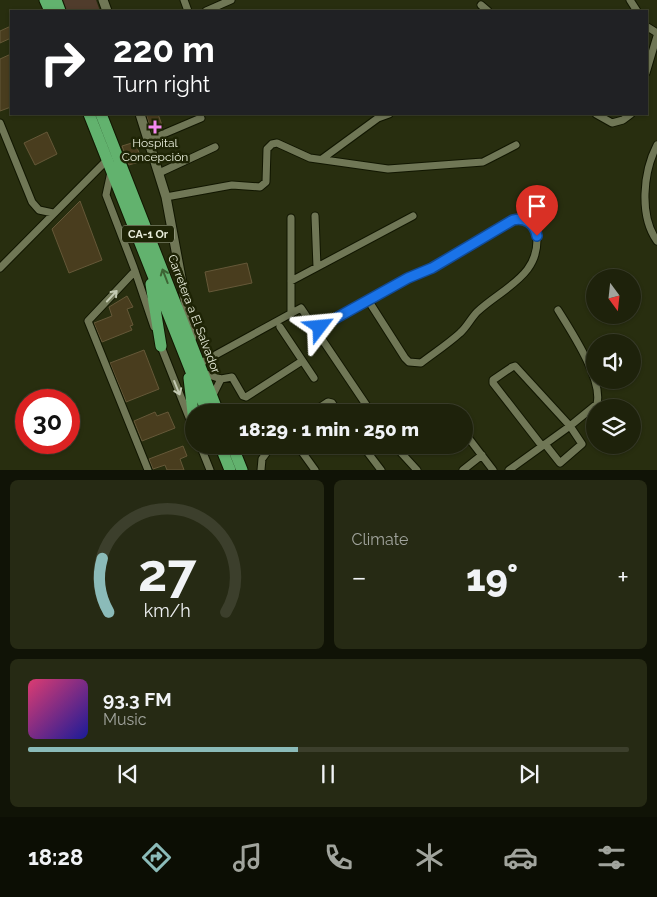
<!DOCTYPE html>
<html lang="en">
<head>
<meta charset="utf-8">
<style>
	:root { --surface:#1e220b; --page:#262a14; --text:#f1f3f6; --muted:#a1a49d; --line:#3c3f2c; --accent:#8bbbb9 }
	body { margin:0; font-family:Raleway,sans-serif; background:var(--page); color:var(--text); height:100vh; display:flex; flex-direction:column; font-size:19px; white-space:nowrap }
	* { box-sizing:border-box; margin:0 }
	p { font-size:16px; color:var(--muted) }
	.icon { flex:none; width:28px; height:28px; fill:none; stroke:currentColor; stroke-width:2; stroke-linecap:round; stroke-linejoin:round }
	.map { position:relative; height:470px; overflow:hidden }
	.sheet { display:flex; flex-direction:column; gap:10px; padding:10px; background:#101306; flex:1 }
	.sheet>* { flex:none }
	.banner { position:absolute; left:10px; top:10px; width:638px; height:105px; border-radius:0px; box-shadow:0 1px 4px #0004,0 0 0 1px var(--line); background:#202124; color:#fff; overflow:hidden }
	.needle { width:32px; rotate:165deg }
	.buttons { position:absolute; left:586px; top:269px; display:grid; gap:10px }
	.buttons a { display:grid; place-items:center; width:55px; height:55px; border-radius:50%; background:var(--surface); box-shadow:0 1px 4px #0004,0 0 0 1px var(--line); font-size:25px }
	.speed { position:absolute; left:15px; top:389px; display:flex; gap:10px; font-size:25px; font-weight:700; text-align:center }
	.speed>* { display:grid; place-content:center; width:65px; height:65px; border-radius:50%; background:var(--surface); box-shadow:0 1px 4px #0004,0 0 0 1px var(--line); line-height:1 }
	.speed .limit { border:8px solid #d22; background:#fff; color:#111 }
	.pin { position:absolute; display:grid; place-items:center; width:42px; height:42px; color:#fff; margin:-51px -21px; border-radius:50% 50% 50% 0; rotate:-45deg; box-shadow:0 0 5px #0007 }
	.pin .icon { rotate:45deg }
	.me { position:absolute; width:55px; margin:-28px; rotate:61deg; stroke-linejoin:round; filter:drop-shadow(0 0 4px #0008) }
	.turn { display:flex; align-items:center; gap:18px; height:105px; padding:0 20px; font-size:22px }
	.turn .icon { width:65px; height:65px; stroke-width:2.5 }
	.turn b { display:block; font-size:35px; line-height:42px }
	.big { font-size:38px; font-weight:800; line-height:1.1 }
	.sheet .widget { flex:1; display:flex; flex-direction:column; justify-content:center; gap:8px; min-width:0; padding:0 18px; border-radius:8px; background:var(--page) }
	.sheet .dial { align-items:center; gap:0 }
	.dial svg { height:130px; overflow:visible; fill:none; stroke:var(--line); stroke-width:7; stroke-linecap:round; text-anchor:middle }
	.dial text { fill:var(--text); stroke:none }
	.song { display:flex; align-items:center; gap:15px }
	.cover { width:60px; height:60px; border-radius:8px; background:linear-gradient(135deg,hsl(340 70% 55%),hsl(240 70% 35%)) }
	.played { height:5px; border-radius:2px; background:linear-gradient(90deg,var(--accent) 45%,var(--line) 45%) }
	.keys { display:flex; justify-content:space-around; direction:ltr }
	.heat { display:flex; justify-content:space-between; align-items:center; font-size:28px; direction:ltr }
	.sheet .tiles { flex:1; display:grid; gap:10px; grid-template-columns:1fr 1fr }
	.widget:last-child { grid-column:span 2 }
	.trip { position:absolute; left:185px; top:404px; width:288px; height:50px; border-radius:25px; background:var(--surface); box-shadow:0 1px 4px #0004,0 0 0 1px var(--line); font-weight:800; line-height:50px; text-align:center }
	.tabs { display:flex; height:80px; justify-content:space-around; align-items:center; background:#0c0e04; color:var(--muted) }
	.tabs .icon { width:35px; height:35px }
	.tabs .on { color:var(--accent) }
	.tabs b { font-size:22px; color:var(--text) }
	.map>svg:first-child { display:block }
	.green { fill:#503c2c }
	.building { fill:#493d1e; stroke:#655838 }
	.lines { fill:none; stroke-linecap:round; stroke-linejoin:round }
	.minor-casing { stroke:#111600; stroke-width:9 }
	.tertiary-casing { stroke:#111600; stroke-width:11 }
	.trunk-casing { stroke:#111600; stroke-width:13 }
	.minor { stroke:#707756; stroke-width:7 }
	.tertiary { stroke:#707756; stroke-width:9 }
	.trunk { stroke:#62b26e; stroke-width:11 }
	.oneway { stroke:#3d6434 }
	.oneway2 { stroke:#c3c9b2 }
	.route-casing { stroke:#114b97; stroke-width:12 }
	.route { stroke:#1a73e8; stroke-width:9 }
	.poi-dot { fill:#f489f0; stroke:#1e2405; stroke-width:2 }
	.labels { text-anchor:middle; stroke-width:5; stroke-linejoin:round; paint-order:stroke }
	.shield { fill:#1e2405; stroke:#abb09a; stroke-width:1 }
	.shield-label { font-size:11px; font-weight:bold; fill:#e7ecda }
	.poi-label { font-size:12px; fill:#e7ecda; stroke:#1e2405 }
	.street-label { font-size:12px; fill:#e7ecda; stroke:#1e2405 }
</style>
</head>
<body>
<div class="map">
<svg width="657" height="470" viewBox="0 0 657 470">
	<rect width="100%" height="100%" fill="#282e0f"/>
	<!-- green -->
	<path class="green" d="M63,0H96L100,11H67Z"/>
	<!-- building -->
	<path class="building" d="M11,26V38L0,43V31Z
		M11,54V107L0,111V59Z
		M146,114H158L163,128L152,133Z
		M47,132L57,154L35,165L24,143Z
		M135,142L142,161L129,165L122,146Z
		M80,201L102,260L69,273L52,229Z
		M247,263L252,283L209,292L205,272Z
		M127,296L133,307L127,309L133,325L130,326L132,330L102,342L94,323L112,316L109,307Z
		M144,350L159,389L126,402L110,363Z
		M155,412L157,416L168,412L175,428L142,441L134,421Z
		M183,446L187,456L180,459L184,470H167L165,465L153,469L149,459Z"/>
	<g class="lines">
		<!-- minor casing -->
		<g class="minor-casing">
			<path id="minor" d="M184,0L188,11
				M630,0L637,11
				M481,5L488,11
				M206,11L231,0
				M646,26L657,33
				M646,73L657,36
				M596,114L612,123L623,120L631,114
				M0,123L32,202L39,210L53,213
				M149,140L201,118
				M657,145C643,172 639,216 657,241
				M322,159L378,118L389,114
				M111,172L106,195L134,268L154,327
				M159,173L215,147
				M166,197L232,185L260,187L266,182L267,149L272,144L277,143L310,158L388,169L483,162L516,145
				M315,216L317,267
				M291,218V312
				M0,268L107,160
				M135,271L88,321L148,470
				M291,281L413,216
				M280,327L314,378
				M317,329L408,278L432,268L513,219H525L536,230C544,275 502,288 477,312C471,318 467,327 460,333C448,344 434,353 421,363L409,362L405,358L368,300
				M160,344L194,430
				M199,364L301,308L371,412
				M203,373L221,379L232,377L243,396L246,397L302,361
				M212,397L221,379
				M313,412L328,402L332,403L338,412
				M446,412H448
				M464,432L493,470
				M200,445L210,470
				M297,445L315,470
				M362,445L381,470
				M394,445L417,470
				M542,446L493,383V380L512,367L515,366L570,426L582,444L560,463L545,444
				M261,470L262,459L272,445
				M463,470L482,455
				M509,470L570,426L597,404C603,379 571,331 558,310"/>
		</g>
		<!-- tertiary casing -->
		<g class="tertiary-casing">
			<path id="tertiary" d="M103,0L107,11
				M140,114L166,197L192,337"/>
		</g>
		<!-- trunk casing -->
		<g class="trunk-casing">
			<path id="trunk" d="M45,0L50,11
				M56,0L60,11
				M89,114L207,412
				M101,114L218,412
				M151,284L161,346
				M189,378L194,422
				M220,445L230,470
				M232,445L242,470"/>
		</g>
		<!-- minor -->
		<use href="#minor" class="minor"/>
		<!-- tertiary -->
		<use href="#tertiary" class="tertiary"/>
		<!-- trunk -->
		<use href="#trunk" class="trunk"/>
	</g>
	<!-- one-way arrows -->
	<defs><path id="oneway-shaft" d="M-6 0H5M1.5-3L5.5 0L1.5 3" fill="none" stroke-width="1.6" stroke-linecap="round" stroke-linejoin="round" transform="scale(1.25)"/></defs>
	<use class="oneway" href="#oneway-shaft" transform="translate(165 276) rotate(-111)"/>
	<g class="oneway2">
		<use href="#oneway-shaft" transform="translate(112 296) rotate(-47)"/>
		<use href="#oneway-shaft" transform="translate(177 388) rotate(68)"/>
	</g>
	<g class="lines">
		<!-- route casing -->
		<g class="route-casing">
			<path id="route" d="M320,327L408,278L432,268L513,220C525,217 535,224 537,236"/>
		</g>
		<!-- route -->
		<use href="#route" class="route"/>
	</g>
	<!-- markers -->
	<path class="poi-dot" d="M152.5 119.5h5v5h5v5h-5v5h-5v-5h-5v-5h5z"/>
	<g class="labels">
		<!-- shield labels -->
		<rect class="shield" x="122" y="225.5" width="52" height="17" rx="4"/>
		<g class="shield-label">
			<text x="148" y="238">CA-1 Or</text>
		</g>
		<!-- poi labels -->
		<g class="poi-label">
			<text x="155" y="147">Hospital<tspan x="155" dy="14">Concepción</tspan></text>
		</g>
		<!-- street labels -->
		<g class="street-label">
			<text transform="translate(194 314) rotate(69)" y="4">Carretera a El Salvador</text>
		</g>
	</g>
</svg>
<div class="buttons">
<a><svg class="needle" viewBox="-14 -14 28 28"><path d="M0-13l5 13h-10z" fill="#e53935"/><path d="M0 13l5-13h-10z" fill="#a1a49d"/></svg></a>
<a><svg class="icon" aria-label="sound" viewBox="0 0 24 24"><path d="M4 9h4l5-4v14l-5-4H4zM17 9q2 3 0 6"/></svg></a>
<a><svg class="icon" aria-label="layers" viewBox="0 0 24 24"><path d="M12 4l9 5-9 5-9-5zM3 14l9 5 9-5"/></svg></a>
</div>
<div class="speed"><div class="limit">30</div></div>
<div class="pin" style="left:537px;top:236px;background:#d93025"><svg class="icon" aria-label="arrive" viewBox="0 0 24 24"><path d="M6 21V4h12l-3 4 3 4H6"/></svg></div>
<svg class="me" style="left:320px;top:327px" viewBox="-20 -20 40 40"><path d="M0-17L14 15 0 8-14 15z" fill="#1a73e8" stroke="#fff" stroke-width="4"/></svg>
<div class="trip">18:29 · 1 min · 250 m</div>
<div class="banner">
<div class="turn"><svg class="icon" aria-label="right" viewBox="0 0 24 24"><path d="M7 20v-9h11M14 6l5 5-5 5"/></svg><div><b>220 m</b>Turn right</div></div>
</div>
</div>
<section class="sheet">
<div class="tiles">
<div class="widget dial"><svg viewBox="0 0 100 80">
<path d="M14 69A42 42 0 1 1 86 69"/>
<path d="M14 69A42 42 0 0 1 10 36" stroke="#8bbbb9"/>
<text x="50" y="56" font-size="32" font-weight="700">27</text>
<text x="50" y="72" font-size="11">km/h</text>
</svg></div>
<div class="widget"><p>Climate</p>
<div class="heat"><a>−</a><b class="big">19°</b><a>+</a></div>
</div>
<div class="widget">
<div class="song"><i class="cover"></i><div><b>93.3 FM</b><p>Music</p></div></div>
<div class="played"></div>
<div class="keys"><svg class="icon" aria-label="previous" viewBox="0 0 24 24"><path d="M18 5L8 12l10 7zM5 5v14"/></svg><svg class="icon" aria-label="pause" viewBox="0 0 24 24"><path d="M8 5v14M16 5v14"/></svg><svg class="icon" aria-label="next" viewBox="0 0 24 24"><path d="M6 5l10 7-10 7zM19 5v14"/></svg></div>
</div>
</div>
</section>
<nav class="tabs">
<b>18:28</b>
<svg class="icon on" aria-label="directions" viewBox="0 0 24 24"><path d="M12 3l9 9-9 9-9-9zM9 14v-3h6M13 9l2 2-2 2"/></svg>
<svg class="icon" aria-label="music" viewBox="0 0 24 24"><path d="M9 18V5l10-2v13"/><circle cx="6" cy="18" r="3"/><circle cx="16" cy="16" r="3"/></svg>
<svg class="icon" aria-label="phone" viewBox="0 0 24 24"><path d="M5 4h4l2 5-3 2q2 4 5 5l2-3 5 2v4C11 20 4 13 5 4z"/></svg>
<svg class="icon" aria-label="climate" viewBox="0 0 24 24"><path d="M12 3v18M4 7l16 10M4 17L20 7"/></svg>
<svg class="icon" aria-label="car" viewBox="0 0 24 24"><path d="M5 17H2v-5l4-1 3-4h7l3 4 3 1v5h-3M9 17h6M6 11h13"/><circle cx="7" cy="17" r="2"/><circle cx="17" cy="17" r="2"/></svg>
<svg class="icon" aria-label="filters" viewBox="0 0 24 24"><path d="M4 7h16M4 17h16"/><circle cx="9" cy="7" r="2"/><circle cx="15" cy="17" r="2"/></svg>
</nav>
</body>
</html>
